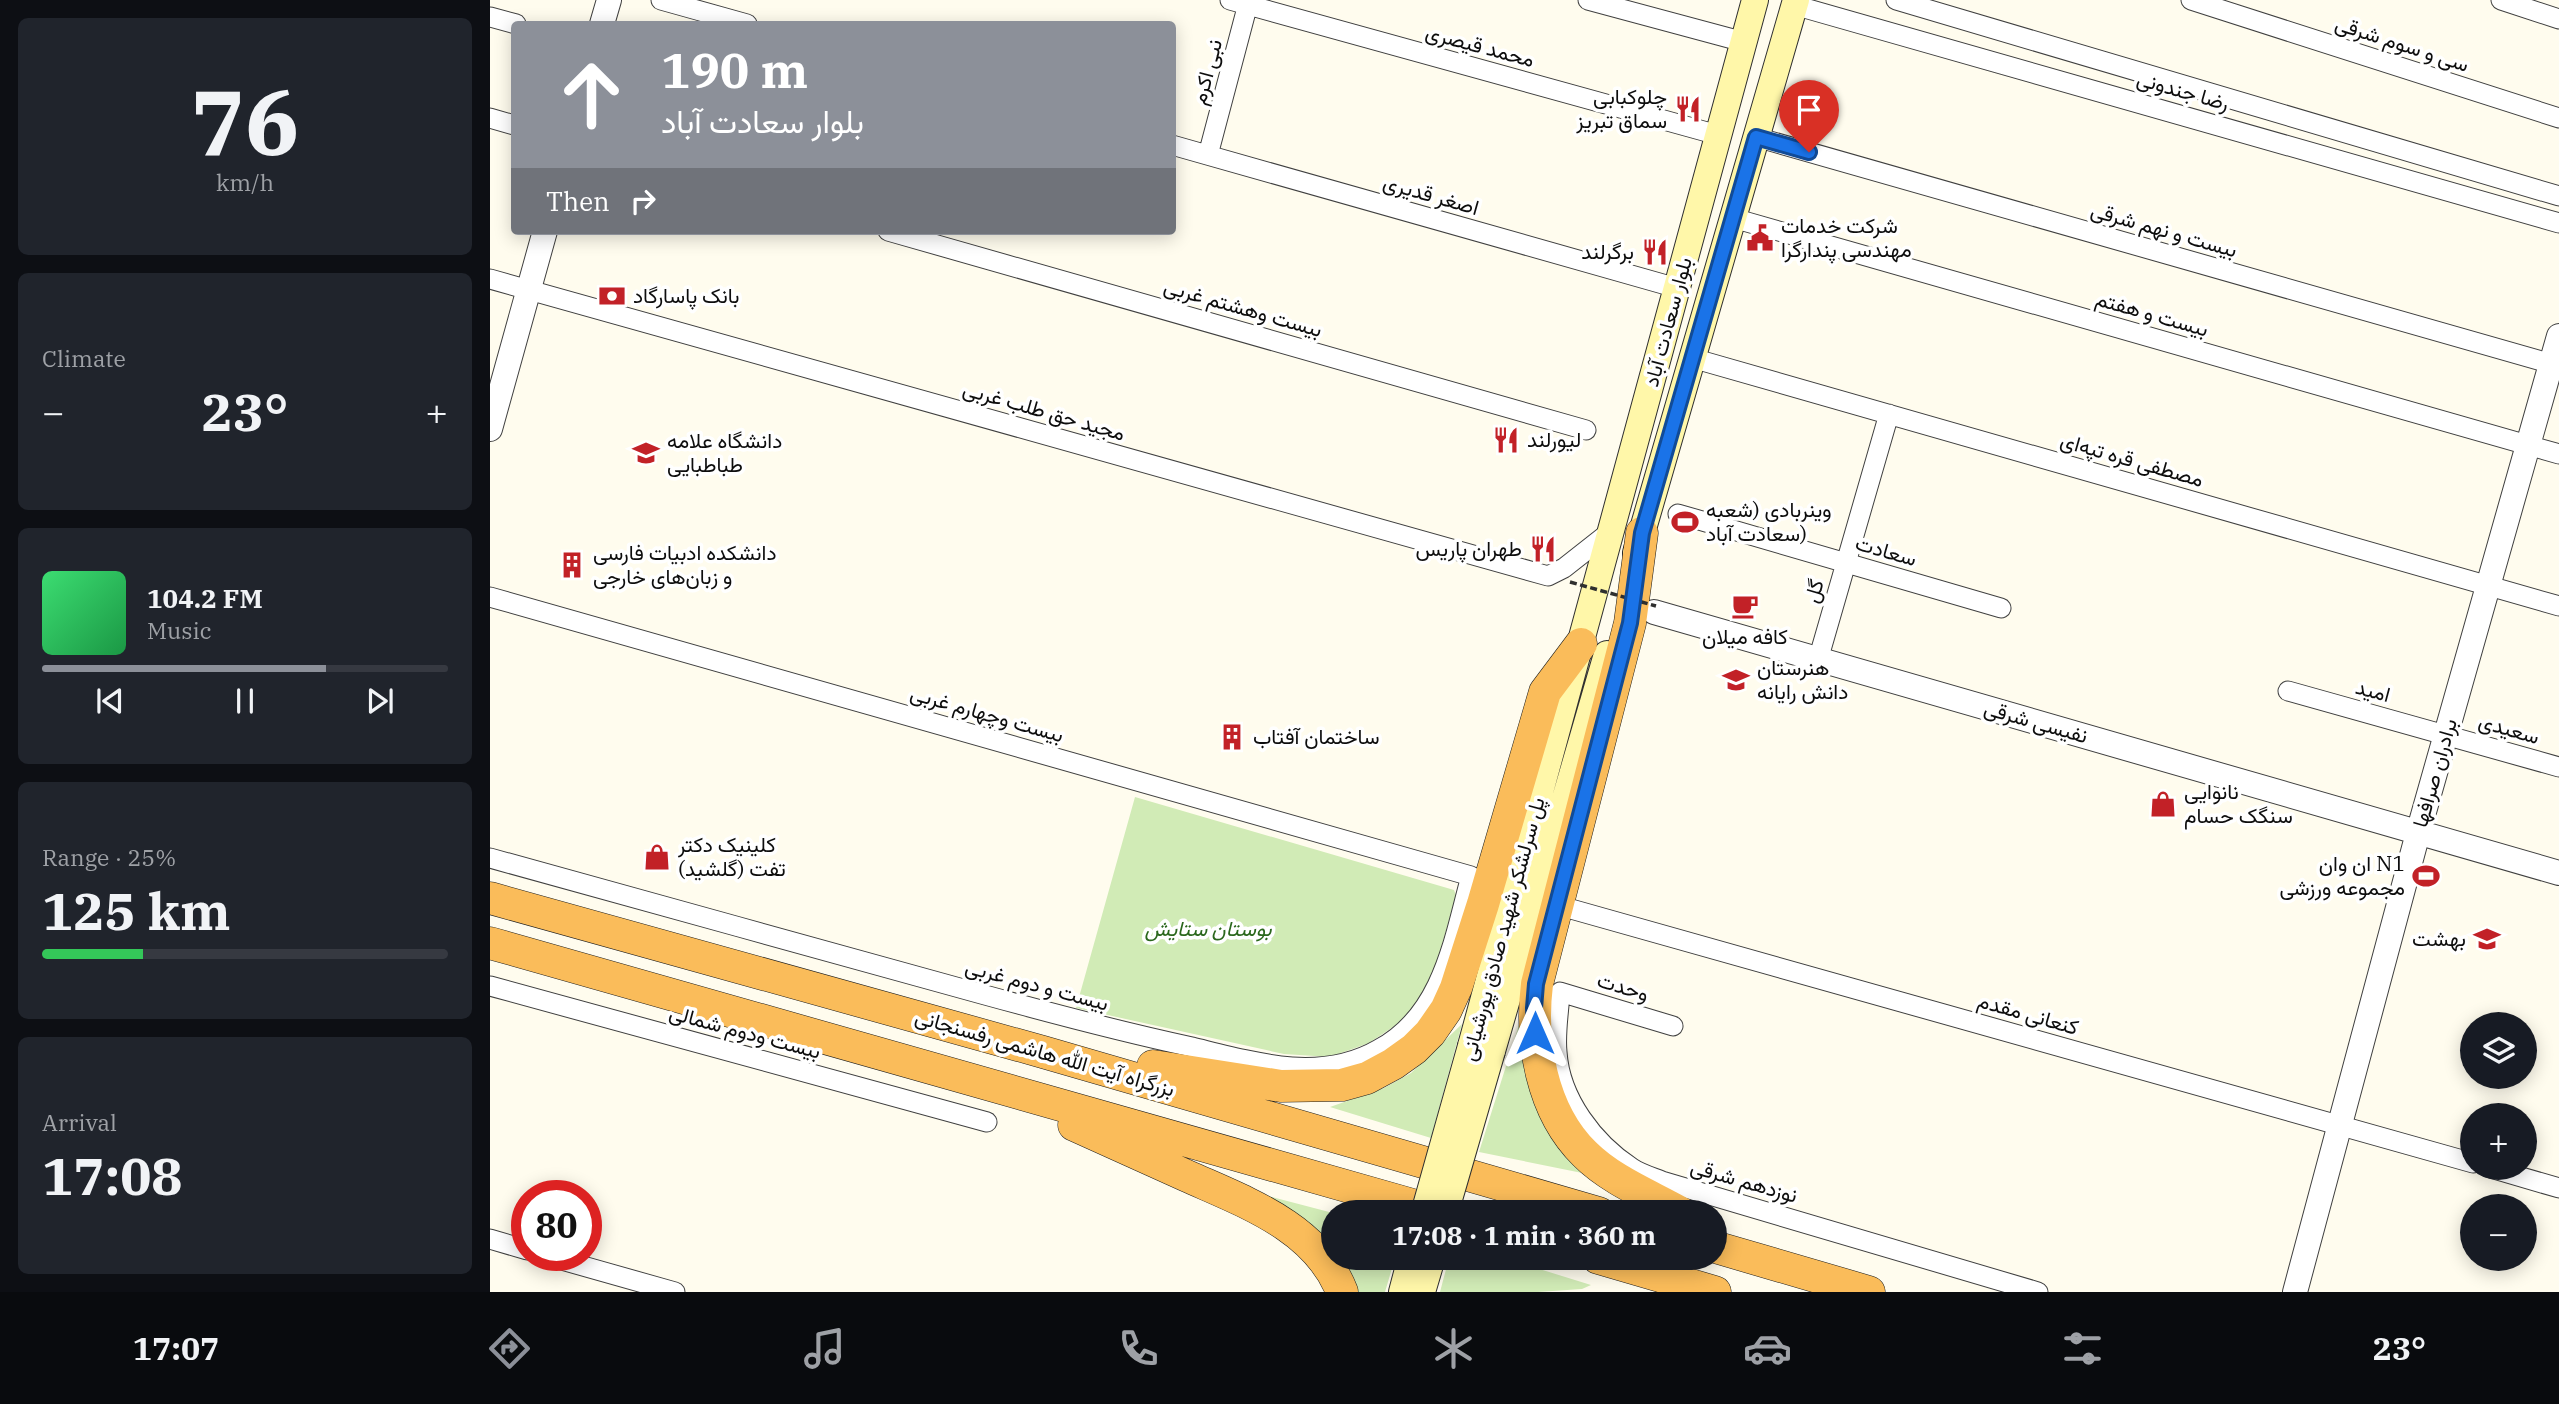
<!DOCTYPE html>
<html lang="en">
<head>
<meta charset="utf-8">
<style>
	:root { --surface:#171b24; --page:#20242c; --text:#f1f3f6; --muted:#9ea1a6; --line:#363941; --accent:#8c9099 }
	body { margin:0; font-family:"IBM Plex Serif",Vazirmatn,serif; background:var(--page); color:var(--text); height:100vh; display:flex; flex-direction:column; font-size:26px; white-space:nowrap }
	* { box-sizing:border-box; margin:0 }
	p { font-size:23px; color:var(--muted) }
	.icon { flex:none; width:38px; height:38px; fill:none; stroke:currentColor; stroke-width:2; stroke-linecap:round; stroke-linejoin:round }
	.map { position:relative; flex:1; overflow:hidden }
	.drawer { display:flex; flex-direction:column; gap:18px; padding:18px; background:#0d0f14; width:490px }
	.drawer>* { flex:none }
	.hud { position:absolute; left:21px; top:21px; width:665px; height:214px; border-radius:7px; box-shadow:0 4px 18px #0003; background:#8c9099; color:#fff; overflow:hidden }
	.controls { position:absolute; left:1970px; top:1012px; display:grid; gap:14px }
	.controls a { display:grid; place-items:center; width:77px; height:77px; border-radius:50%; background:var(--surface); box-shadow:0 4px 18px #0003; font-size:35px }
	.speed { position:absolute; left:21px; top:1180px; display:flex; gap:14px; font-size:35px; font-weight:700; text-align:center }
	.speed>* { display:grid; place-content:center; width:91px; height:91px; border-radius:50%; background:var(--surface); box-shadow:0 4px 18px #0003; line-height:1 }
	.speed .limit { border:10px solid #d22; background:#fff; color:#111 }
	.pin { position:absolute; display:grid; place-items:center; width:60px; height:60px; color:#fff; margin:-72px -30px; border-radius:50% 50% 50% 0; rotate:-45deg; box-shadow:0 0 7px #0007 }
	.pin .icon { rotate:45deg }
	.me { position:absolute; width:77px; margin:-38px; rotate:0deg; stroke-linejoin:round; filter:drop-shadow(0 0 5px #0008) }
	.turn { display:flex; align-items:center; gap:24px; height:147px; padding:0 35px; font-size:32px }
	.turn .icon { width:91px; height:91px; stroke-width:2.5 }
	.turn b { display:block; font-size:49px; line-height:60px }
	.then { display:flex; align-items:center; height:66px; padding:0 35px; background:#0003; gap:14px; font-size:26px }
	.big { font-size:52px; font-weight:700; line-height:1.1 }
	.drawer .card { flex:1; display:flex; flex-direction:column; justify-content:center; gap:10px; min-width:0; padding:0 24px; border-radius:10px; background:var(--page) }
	.drawer .dial { align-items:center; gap:0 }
	.dial b { font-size:91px; line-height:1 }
	.song { display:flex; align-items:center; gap:21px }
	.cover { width:84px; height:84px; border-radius:10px; background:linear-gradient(135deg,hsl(140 70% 55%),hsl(140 70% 35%)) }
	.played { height:7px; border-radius:4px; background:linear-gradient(90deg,var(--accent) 70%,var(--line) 70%) }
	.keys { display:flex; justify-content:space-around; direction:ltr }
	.heat { display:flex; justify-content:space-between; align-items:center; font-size:38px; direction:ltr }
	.charge { height:10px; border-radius:5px; background:linear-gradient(90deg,#34c759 25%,var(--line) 0) }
	.trip { position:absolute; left:831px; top:1200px; width:406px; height:70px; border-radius:35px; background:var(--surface); box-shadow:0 4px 18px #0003; font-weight:700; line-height:70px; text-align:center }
	.menu { display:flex; height:112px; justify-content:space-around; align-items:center; background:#090b0e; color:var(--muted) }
	.menu .icon { width:49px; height:49px }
	.menu .current { color:var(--accent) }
	.menu b { font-size:32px; color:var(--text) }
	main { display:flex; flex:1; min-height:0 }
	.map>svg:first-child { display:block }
	.green { fill:#d1ebb6 }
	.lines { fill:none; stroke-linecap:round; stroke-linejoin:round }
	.minor-casing { stroke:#404040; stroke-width:21 }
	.tertiary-casing { stroke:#404040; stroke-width:26 }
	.secondary-casing { stroke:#2f2f2f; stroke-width:28 }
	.trunk-casing { stroke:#1e1e1e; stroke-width:33 }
	.minor { stroke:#fff; stroke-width:19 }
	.tertiary { stroke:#fff; stroke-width:24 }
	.secondary { stroke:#fff7a9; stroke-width:26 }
	.trunk { stroke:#fabc5a; stroke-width:32 }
	.secondary-bridge-casing { stroke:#2f2f2f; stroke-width:28; stroke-linecap:butt }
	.path-bridge { stroke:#2f2f2f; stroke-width:3.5; stroke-dasharray:7 3.5; stroke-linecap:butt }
	.secondary-bridge { stroke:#fff7a9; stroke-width:26 }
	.route-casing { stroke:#114b97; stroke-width:18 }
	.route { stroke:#1a73e8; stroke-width:12 }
	.labels { text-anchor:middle; stroke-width:7; stroke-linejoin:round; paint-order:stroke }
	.street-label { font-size:21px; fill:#0d0d0d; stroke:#fff }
	.poi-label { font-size:21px; fill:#0d0d0d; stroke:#fff; text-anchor:start }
	.park-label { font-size:21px; font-style:italic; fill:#2a671c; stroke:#fff }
</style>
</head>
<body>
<main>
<section class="drawer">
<div class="card dial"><b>76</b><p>km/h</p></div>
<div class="card"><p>Climate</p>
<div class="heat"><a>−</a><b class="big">23°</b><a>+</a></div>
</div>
<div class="card">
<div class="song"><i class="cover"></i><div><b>104.2 FM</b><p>Music</p></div></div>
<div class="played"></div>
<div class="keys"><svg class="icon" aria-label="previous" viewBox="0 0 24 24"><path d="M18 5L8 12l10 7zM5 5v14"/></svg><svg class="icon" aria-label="pause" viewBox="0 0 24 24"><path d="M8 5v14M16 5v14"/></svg><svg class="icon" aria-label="next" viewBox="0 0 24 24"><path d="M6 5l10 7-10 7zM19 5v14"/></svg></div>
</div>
<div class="card"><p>Range · 25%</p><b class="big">125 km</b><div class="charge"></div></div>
<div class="card"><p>Arrival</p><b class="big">17:08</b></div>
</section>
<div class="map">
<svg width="2069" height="1292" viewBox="0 0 2069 1292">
	<rect width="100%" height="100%" fill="#fffcee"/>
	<!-- green -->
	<path class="green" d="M645,797L964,890L966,895L941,984L915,1019L879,1043L840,1057L794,1054L586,1008Z
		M1033,1012L1102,1175L989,1152Z
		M972,1024L941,1138L840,1107L894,1088L921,1073Z
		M778,1196L843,1213L844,1258H905L895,1292H859L818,1227Z
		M959,1258H1014L1101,1285L1092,1289L1048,1292H950Z"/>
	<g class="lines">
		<!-- minor casing -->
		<g class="minor-casing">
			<path id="minor" d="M171,0L257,24
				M740,0L1228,135
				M1098,0L1254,42
				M1406,0L2069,196
				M1701,0L2069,118
				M2011,0L2069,19
				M1304,5L2069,223
				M0,17L26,24
				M0,118L24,125
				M1266,137L2069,366
				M682,145L1187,288
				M718,155L759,0
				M1243,218L2069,454
				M398,231L1096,430
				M0,279L1058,576L1074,568L1121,531
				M1202,358L2069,606
				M1188,514L1511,608
				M0,597L981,876C964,938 953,1015 889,1049C863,1064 832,1069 802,1067C768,1064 735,1055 702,1047C632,1032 564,1014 495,995C330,949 165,904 0,858
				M1328,660L1399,414
				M1798,691L2069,767
				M1081,909L1983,1163
				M0,986L497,1122
				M1183,1026L1070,992C1069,1012 1065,1033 1067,1052C1070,1099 1104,1143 1142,1168C1151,1174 1162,1177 1172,1181L1548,1292
				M1997,1167L2069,1188
				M0,1239L37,1250
				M54,1255L185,1292"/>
		</g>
		<!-- tertiary casing -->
		<g class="tertiary-casing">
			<path id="tertiary" d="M112,24L119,0
				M0,429L55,231
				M1164,612L2069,873
				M1805,1292L1928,833L2069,336"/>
		</g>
		<!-- secondary casing -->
		<g class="secondary-casing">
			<path id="secondary" d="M1146,553L1306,0
				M981,1046L1265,0
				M1002,1051L1117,654
				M912,1292L921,1258
				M932,1292L942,1258"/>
		</g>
		<!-- trunk casing -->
		<g class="trunk-casing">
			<path id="trunk" d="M1152,533L1140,623L1047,984C1040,1041 1051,1111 1095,1154C1121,1180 1159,1195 1191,1213
				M0,898L553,1052L1109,1213
				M0,943L951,1213
				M663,1066L791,1086L852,1085L877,1078L903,1064L924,1049L940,1033L956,1010L966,988L993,904L1055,692L1091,644
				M584,1125C622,1142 660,1159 697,1176C755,1202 827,1227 852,1292
				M1225,1247L1379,1292
				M1108,1258L1225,1292"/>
		</g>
		<!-- minor -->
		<use href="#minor" class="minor"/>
		<!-- tertiary -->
		<use href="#tertiary" class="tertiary"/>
		<!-- secondary -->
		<use href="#secondary" class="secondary"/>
		<!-- trunk -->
		<use href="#trunk" class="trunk"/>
		<!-- secondary-bridge casing -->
		<g class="secondary-bridge-casing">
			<path id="secondary-bridge" d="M934,1213L981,1046
				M955,1213L1002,1051"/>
		</g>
		<!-- path-bridge -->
		<path class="path-bridge" d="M1080,582L1166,606"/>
		<!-- secondary-bridge -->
		<use href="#secondary-bridge" class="secondary-bridge"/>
	</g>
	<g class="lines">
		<!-- route casing -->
		<g class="route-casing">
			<path id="route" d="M1045,1033L1044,1008L1046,984L1140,623L1152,533L1266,137L1319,152"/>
		</g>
		<!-- route -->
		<use href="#route" class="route"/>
	</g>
	<!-- icons -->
	<defs>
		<g id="restaurant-bare" transform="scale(2.1)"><path d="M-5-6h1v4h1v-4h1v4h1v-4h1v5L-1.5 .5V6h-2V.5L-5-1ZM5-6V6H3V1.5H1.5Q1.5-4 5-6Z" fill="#c22127" stroke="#fff" stroke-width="2.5" paint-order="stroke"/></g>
		<g id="civic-bare" transform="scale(2.1)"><path d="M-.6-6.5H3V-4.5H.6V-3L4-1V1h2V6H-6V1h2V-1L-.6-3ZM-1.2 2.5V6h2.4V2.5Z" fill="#c22127" stroke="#fff" stroke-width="2.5" paint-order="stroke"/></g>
		<g id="bank-bare" transform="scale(2.1)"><path d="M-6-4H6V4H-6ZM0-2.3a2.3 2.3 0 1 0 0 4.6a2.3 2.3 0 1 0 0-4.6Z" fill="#c22127" stroke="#fff" stroke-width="2.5" paint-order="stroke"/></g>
		<g id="university-bare" transform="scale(2.1)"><path d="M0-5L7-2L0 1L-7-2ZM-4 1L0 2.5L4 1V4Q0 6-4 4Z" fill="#c22127" stroke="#fff" stroke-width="2.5" paint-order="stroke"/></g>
		<g id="stadium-bare" transform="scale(2.1)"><path d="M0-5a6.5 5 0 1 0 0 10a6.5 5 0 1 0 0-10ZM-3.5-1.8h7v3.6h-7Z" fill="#c22127" stroke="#fff" stroke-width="2.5" paint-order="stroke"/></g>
		<g id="building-bare" transform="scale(2.1)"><path d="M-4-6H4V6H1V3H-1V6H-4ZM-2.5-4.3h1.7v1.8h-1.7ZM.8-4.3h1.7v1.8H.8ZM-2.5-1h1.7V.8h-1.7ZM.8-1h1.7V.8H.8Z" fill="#c22127" stroke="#fff" stroke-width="2.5" paint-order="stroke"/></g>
		<g id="cafe-bare" transform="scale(2.1)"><path d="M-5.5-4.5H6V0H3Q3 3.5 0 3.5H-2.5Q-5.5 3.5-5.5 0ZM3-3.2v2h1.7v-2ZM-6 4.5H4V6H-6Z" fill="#c22127" stroke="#fff" stroke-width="2.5" paint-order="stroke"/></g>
		<g id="school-bare" transform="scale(2.1)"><path d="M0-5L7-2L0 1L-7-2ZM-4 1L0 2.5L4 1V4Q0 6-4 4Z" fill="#c22127" stroke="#fff" stroke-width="2.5" paint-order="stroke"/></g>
		<g id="shop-bare" transform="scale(2.1)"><path d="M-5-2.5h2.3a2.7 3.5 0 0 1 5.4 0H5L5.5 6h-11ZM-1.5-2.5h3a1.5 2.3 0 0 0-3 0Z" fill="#c22127" stroke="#fff" stroke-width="2.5" paint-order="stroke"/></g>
	</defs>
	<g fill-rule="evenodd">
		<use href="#restaurant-bare" x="1198" y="109"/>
		<use href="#civic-bare" x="1270" y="238"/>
		<use href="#restaurant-bare" x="1165" y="252"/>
		<use href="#bank-bare" x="122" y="296"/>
		<use href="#restaurant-bare" x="1016" y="440"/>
		<use href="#university-bare" x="156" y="453"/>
		<use href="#stadium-bare" x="1195" y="522"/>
		<use href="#restaurant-bare" x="1053" y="549"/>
		<use href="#building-bare" x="82" y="565"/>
		<use href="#cafe-bare" x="1255" y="606"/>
		<use href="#school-bare" x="1246" y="680"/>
		<use href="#building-bare" x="742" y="737"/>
		<use href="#shop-bare" x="1673" y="804"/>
		<use href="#shop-bare" x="167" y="857"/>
		<use href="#stadium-bare" x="1936" y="876"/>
		<use href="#school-bare" x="1997" y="939"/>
	</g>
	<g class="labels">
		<!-- street labels -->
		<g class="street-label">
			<text transform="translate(1912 44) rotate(18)" y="7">سی و سوم شرقی</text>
			<text transform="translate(990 46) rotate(15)" y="7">محمد قیصری</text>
			<text transform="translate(717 72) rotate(-75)" y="7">نبی اکرم</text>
			<text transform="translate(1693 91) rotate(16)" y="7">رضا جندونی</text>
			<text transform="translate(941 195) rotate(16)" y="7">اصغر قدیری</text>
			<text transform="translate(1674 230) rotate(16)" y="7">بیست و نهم شرقی</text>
			<text transform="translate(753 308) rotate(16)" y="7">بیست وهشتم غربی</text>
			<text transform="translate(1662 314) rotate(16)" y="7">بیست و هفتم</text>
			<text transform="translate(1178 322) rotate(-75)" y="7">بلوار سعادت آباد</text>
			<text transform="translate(554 411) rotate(16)" y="7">مجید حق طلب غربی</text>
			<text transform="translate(1642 460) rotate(16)" y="7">مصطفی قره تپه‌ای</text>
			<text transform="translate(1396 551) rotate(16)" y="7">سعادت</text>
			<text transform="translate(1324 591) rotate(-74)" y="7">گل</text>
			<text transform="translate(1883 691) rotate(15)" y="7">امید</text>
			<text transform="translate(497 714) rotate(16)" y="7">بیست وچهارم غربی</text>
			<text transform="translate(1546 722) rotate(16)" y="7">نفیسی شرقی</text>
			<text transform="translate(2019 729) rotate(16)" y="7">سعیدی</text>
			<text transform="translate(1945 773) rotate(-74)" y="7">برادران صرافها</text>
			<text transform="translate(1013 929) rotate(-75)" y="7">پل سرلشکر شهید صادق پورشیانی</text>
			<text transform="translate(547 985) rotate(15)" y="7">بیست و دوم غربی</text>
			<text transform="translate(1133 987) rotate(17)" y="7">وحدت</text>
			<text transform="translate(1538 1014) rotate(16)" y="7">کنعانی مقدم</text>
			<text transform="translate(255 1032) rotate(15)" y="7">بیست ودوم شمالی</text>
			<text transform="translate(555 1053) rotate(16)" y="7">بزرگراه آیت الله هاشمی رفسنجانی</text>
			<text transform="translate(1254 1181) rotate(16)" y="7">نوزدهم شرقی</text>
		</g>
		<!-- poi labels -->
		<g class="poi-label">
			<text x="1177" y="104" text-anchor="end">چلوکبابی<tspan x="1177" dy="24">سماق تبریز</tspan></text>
			<text x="1291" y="233">شرکت خدمات<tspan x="1291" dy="24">مهندسى پندارگرا</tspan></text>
			<text x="1144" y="259" text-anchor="end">برگرلند</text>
			<text x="143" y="303">بانک پاسارگاد</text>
			<text x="1037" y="447">لیورلند</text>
			<text x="177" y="448">دانشگاه علامه<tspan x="177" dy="24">طباطبایی</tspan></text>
			<text x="1216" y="517">وینربادی (شعبه<tspan x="1216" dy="24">سعادت آباد)</tspan></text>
			<text x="1032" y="556" text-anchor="end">طهران پاریس</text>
			<text x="103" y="560">دانشکده ادبیات فارسی<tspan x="103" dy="24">و زبان‌های خارجی</tspan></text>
			<text x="1255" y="644" text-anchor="middle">کافه میلان</text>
			<text x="1267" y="675">هنرستان<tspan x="1267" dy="24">دانش رایانه</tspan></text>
			<text x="763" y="744">ساختمان آفتاب</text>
			<text x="1694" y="799">نانوایی<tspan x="1694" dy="24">سنگک حسام</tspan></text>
			<text x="188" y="852">کلینیک دکتر<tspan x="188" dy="24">تفت (گلشید)</tspan></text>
			<text x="1915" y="871" text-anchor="end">ان وان N1<tspan x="1915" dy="24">مجموعه ورزشی</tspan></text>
			<text x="1976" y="946" text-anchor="end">بهشت</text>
		</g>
		<!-- park labels -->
		<g class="park-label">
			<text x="718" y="936">بوستان ستایش</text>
		</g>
	</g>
</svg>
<div class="controls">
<a><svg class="icon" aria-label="layers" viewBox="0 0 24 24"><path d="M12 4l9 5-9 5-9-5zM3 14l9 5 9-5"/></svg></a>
<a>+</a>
<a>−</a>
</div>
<div class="speed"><div class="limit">80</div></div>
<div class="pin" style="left:1319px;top:152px;background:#d93025"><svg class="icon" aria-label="arrive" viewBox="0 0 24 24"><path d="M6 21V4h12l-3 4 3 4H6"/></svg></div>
<svg class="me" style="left:1045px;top:1033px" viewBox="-20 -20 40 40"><path d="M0-17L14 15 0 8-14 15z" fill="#1a73e8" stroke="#fff" stroke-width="4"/></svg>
<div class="trip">17:08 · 1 min · 360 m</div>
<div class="hud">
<div class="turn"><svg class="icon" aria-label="ahead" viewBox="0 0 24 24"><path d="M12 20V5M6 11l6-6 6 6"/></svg><div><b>190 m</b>بلوار سعادت آباد</div></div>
<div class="then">Then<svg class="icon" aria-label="right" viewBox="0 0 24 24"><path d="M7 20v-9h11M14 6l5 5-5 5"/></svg></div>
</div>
</div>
</main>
<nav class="menu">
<b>17:07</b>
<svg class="icon current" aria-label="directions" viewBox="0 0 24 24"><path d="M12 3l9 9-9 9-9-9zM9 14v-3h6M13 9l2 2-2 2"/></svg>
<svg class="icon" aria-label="music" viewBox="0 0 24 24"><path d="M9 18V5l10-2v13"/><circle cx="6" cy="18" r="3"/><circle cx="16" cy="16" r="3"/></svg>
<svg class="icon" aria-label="phone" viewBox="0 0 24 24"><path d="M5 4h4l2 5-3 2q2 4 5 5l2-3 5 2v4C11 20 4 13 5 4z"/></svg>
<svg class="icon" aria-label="climate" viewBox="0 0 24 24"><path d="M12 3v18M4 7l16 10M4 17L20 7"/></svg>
<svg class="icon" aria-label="car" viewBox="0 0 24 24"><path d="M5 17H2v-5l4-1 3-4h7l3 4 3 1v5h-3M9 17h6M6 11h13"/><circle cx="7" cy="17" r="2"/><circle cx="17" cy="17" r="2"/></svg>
<svg class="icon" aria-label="filters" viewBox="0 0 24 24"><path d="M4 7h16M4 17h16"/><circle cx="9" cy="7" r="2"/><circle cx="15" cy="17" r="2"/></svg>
<b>23°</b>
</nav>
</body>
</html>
